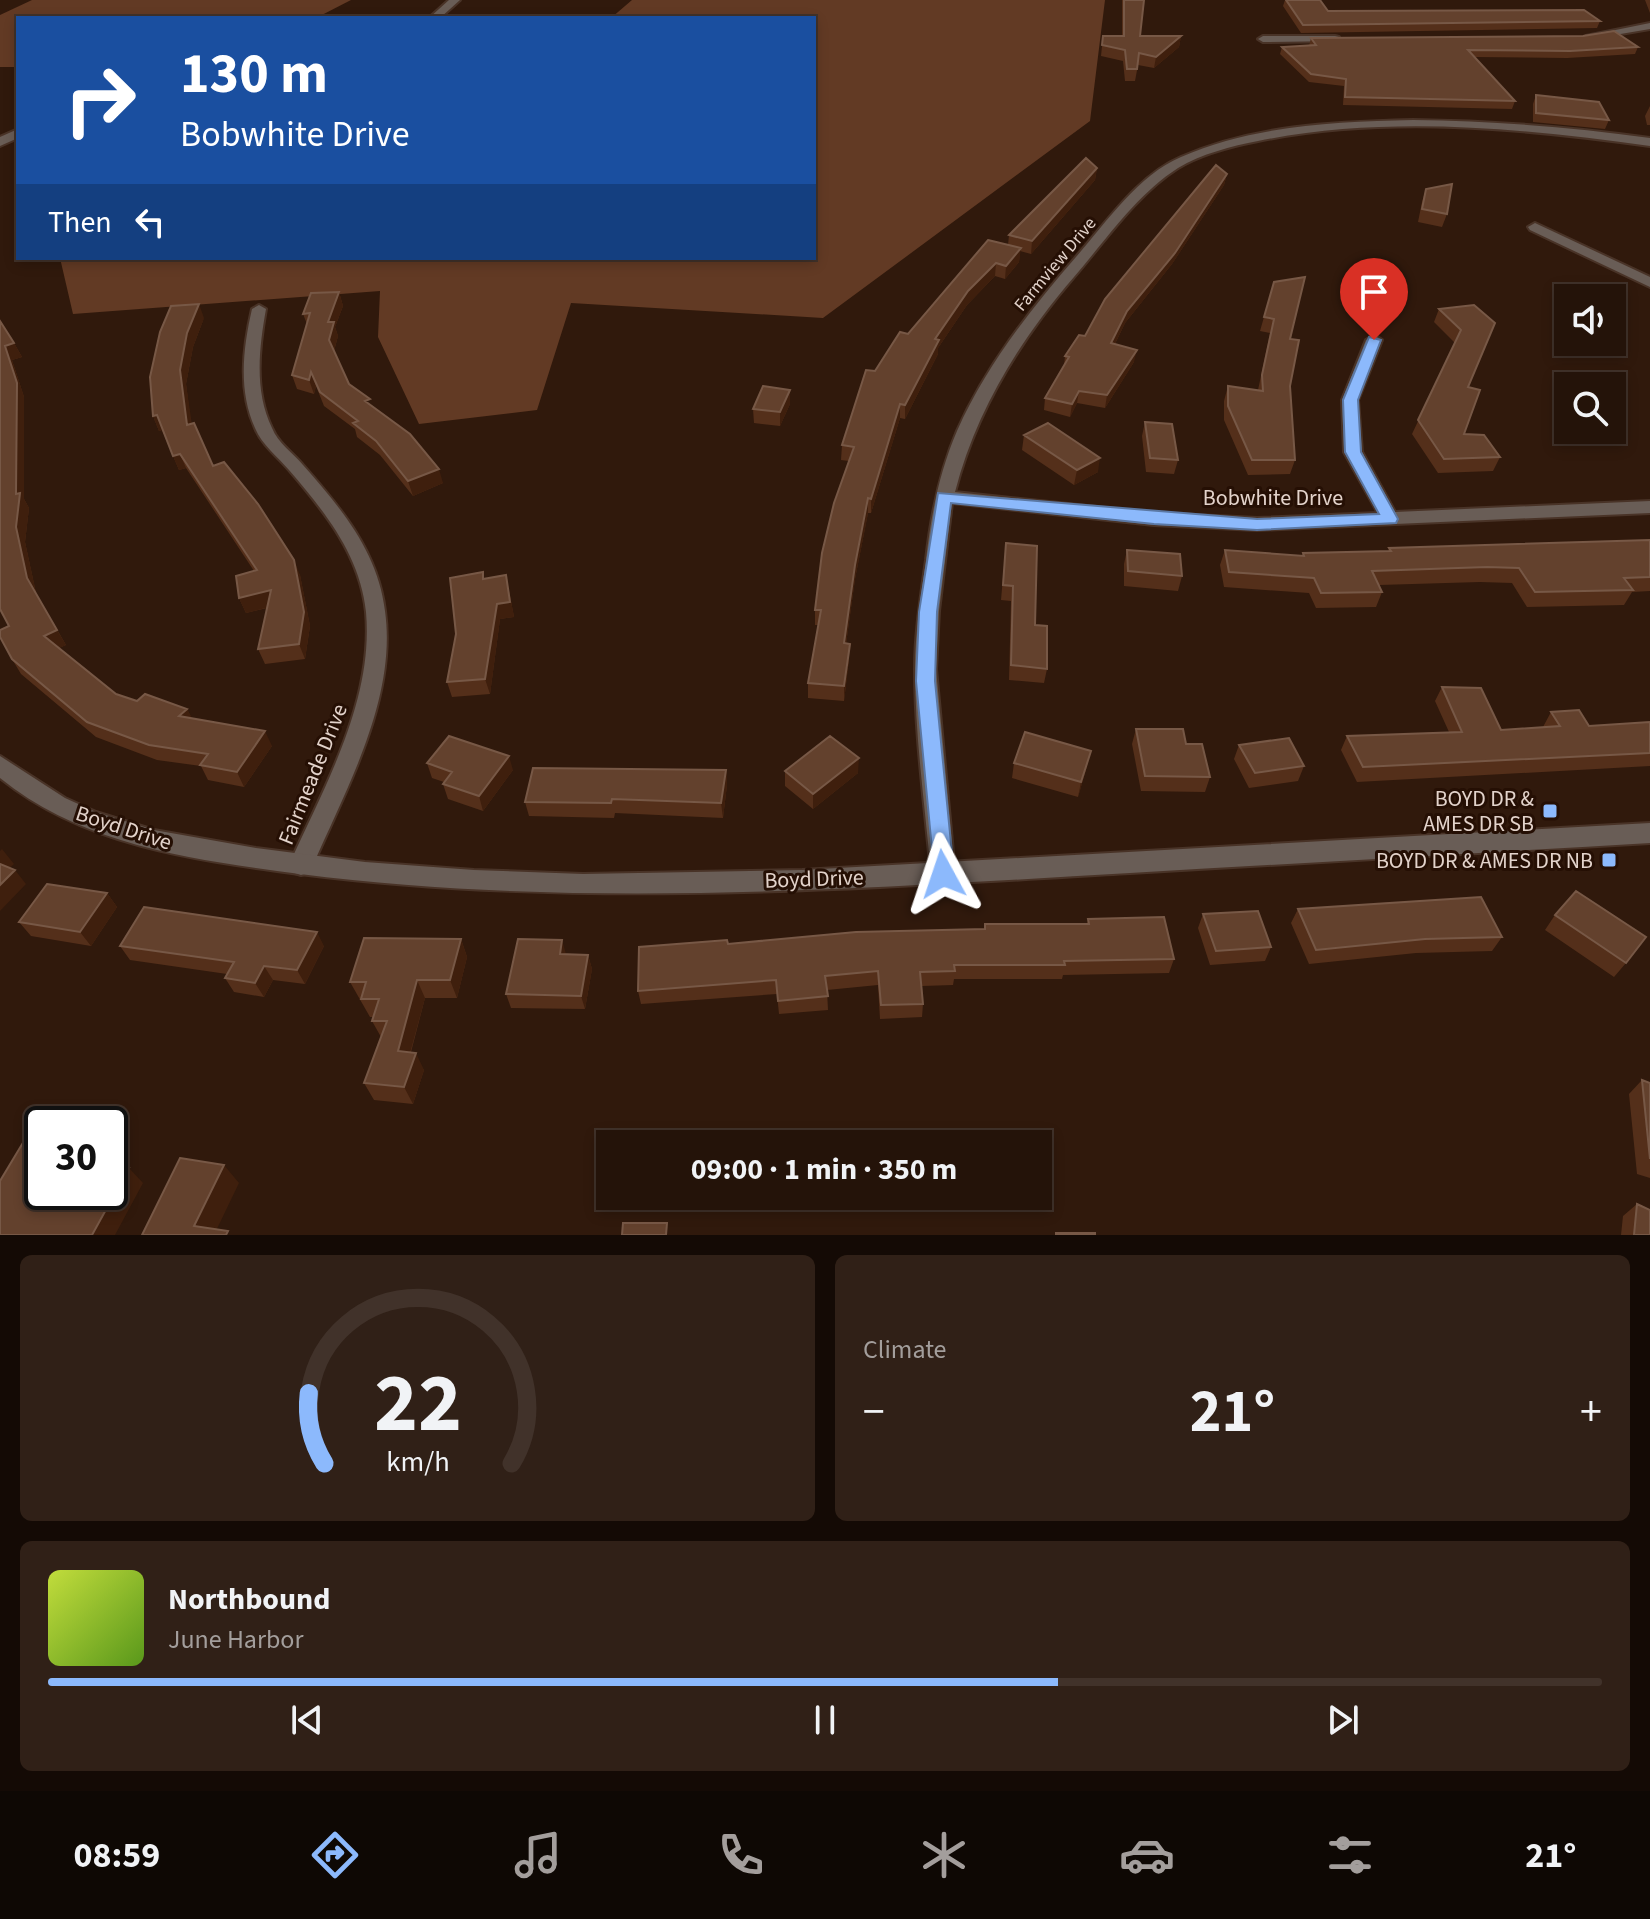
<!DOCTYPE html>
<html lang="en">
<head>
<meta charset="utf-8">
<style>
	:root { --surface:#241309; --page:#302017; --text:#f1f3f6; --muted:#a39e9c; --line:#41322a; --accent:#8cb9fc }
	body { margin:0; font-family:"Source Sans 3",sans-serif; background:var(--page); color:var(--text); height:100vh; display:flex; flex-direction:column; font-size:30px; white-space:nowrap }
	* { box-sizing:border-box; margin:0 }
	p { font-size:26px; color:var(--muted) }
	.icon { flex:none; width:44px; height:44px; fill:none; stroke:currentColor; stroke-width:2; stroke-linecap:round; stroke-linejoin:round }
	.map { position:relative; height:1235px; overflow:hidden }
	.drawer { display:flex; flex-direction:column; gap:20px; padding:20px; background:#140a05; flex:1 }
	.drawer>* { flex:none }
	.banner { position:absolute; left:16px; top:16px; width:800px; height:244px; border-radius:0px; box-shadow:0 4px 12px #0003,0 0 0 2px var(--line); background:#1a4fa0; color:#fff; overflow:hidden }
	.buttons { position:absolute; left:1554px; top:284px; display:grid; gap:16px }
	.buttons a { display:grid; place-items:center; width:72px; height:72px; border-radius:0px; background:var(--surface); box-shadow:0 4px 12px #0003,0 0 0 2px var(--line); font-size:40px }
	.speed { position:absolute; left:24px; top:1106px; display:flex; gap:16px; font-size:40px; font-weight:700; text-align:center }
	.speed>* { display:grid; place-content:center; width:104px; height:104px; border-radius:50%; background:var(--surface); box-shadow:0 4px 12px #0003,0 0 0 2px var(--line); line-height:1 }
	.speed .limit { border:4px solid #111; border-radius:12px; background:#fff; color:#111 }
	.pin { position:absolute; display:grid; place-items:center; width:68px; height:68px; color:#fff; margin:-82px -34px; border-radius:50% 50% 50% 0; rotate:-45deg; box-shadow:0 0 8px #0007 }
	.pin .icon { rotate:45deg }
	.me { position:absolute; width:88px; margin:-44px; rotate:355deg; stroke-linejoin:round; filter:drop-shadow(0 0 6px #0008) }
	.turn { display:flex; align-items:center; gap:28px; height:168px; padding:0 32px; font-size:36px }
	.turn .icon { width:104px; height:104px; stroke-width:2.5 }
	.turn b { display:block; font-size:56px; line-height:68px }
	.then { display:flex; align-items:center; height:76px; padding:0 32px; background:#0003; gap:16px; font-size:30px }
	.big { font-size:60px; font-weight:700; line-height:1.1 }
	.drawer .card { flex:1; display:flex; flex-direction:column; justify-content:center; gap:12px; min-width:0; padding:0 28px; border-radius:12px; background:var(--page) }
	.drawer .dial { align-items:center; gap:0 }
	.dial svg { height:208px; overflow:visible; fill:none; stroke:var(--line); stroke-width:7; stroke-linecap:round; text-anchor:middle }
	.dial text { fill:var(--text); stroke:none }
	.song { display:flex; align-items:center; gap:24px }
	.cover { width:96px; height:96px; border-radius:12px; background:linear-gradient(135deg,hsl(70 70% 55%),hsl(90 70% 35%)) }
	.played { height:8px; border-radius:4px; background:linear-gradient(90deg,var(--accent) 65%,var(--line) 65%) }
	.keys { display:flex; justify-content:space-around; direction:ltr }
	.heat { display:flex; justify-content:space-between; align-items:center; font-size:44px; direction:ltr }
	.drawer .tiles { flex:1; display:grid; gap:20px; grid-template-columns:1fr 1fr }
	.card:last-child { grid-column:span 2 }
	.trip { position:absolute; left:596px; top:1130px; width:456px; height:80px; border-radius:0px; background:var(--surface); box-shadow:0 4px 12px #0003,0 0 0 2px var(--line); font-weight:700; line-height:80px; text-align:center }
	.tab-bar { display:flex; height:128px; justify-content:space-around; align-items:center; background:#0e0804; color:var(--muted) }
	.tab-bar .icon { width:56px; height:56px }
	.tab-bar .selected { color:var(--accent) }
	.tab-bar b { font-size:36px; color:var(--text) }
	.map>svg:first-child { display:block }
	.forest { fill:#623a24 }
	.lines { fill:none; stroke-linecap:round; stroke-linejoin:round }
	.minor-casing { stroke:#493327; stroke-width:4 }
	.tertiary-casing { stroke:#493327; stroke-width:4 }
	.minor { fill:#695d56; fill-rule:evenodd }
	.tertiary { fill:#695d56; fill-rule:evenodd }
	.wall { fill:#542f1a }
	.shaded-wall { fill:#3f1f0d }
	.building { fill:#63412d; stroke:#775846; stroke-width:2 }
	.route { fill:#8cb9fc; stroke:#5b78a4; stroke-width:2 }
	.poi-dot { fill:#8cb9fc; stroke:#250f04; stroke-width:3 }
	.labels { text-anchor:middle; stroke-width:6; stroke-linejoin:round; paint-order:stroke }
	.far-street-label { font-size:18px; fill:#e3d3cb; stroke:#250f04 }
	.street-label { font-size:22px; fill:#e3d3cb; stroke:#250f04 }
	.poi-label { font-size:22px; fill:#e3d3cb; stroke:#250f04; text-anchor:end }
</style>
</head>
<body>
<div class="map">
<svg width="1650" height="1235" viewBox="0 0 1650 1235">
	<rect width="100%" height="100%" fill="#30190c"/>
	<!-- forest -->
	<path class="forest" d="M32,0H351L316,18H18V67H0V15Z
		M632,0H1105L1090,121L823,318L571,303L537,410L419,424L378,337L380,291L73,314L60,258H814V18H611Z"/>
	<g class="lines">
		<!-- minor casing -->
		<g class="minor-casing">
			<path id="minor" d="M449,0H460L440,18H429Z
				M1650,23V29L1591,39L1586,36Z
				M1335,36L1339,37V41L1263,42L1258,39L1263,36Z
				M1413,120C1493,121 1571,127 1650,138V146C1521,128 1386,115 1258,141C1232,146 1201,154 1178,168C1137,194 1105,241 1074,277C1019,341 976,411 955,492L1154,513L1257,518L1378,513L1344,452L1342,400L1366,340L1374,335L1382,340L1358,400L1362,452L1395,512L1650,501V513L1257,530L1154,525L952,503L939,611L936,669L955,874L952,881L943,884L934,881L931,874C925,806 915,737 915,669C915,632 921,596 926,560C931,515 939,473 957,431C986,366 1030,310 1076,257C1106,223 1138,175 1181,157C1254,125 1334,122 1413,120Z
				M18,129V138L0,146V137Z
				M1535,223L1650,277V287L1530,230L1528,227Z
				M259,305L266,309C259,348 254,391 272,428C278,443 293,453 303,465C341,508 378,552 385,611C397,698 347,787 313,865L310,872L301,875L292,872L289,865C324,787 374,701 366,612C360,555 325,512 289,470C278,457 262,445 255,428C238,391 243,348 252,309Z"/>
		</g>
		<!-- tertiary casing -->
		<g class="tertiary-casing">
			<path id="tertiary" d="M0,756L65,798L96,812L154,830L256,848L365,862L474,870L583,874L802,870L1650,823V843C1477,853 1303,863 1130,873C853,889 576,909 300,874C195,860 84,846 0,778Z"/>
		</g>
		<!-- minor -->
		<use href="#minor" class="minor"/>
		<!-- tertiary -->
		<use href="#tertiary" class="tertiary"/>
	</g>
	<!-- wall -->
	<path class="wall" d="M1122,0H1144L1140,36H1181L1179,47L1154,68L1138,65L1135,81H1125L1123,61L1101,56L1103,36H1122Z
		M1285,0H1320L1328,11L1600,21L1597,28L1301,33L1283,6Z
		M1645,0H1650V13Z
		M1311,38L1638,47L1635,54L1567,58L1475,57L1515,101L1512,109L1343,105L1344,86L1309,82L1280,54L1282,47L1309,46Z
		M1536,95L1609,120L1605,129L1533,122V104Z
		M1650,106V125H1647L1645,116Z
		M1097,168L1095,180L1031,254L1020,251L1019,262L1005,279L995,276L967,305L938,348V354L905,419L900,418L871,513H868L855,579L846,644L849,659L844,701L808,698V683L818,625H815V610L849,461L841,460L842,445L875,371L908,334L1008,245L1009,235Z
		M1227,174L1224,185L1172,264L1125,323L1115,344L1134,362L1105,408L1077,403L1070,417L1044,410L1045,398L1064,366L1065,356L1085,336Z
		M1426,189L1447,214L1442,227L1418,222L1422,202Z
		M1274,282L1290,339V386L1295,460L1290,474L1248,475L1224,420V401L1228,386L1258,390L1270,333L1260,331Z
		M339,292L343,306L335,327L338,336L334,351L349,384L372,407L443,483L413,496L380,455L357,437L355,429L324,406L316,386L314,394L297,389L292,375L307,324L303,314Z
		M1474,305L1464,434L1500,457L1493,471L1438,473L1412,434L1455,343L1434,322L1439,309Z
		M204,318L193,347L186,384L191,424L213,466L300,575L310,626L305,659L265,664L258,649L267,608L246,613L239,598L254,571L186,468L179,470L162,430L159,431L153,416Z
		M0,321L14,343L22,357L12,360L24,397V499L29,508L25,542L36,593L66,645L59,648L116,694L137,701L187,709L192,719L272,746L244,787L208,780L201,766L157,760L96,737L21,674L12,659L9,626Z
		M790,390V404L780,426L754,423L753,409Z
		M1145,422L1178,460L1174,474L1146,472L1142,436Z
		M1024,435L1098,472L1074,485L1022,450Z
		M1650,540V591L1632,592L1624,605L1527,607L1512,583L1480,582L1379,585L1382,592L1376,607L1316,608L1309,593L1224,587L1220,565L1225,550L1302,556L1303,553L1388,551L1389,548Z
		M1006,543L1035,625L1047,669L1044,683L1009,680L1011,601L1001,600Z
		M1127,550L1182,576L1178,591L1124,586V564Z
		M506,575L514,617L500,619L490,694L452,697L447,682L484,579Z
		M1442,687L1501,730L1543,727L1551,712L1589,726L1650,722V766L1357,782L1341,750L1347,736L1449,732L1435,701Z
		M1136,729L1186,744L1210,777L1205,792L1141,791L1132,744Z
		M1239,745L1304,766L1298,781L1249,788L1234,759Z
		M427,763L513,770L483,811L448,799L443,784L444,782L432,778Z
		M1014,763L1087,766L1078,797L1012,778Z
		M726,770L727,785L723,818L615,813L614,818L529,816L525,802Z
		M785,771L858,773L813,809L785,786Z
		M107,893L117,907L91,946L31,936L19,922Z
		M1298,909L1502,937L1492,951L1416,953L1309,964L1291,923Z
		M1203,914L1271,947L1265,961L1210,965L1198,928Z
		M1555,915L1626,963L1614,977L1545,930Z
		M1088,919L1174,959L1169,973L1063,975L1062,979H954L953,985L922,986L923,1004L922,1017L880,1019L878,985L827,990L828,1010L779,1014L777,994L641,1004L638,991L728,944L984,929L985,924H1087Z
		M461,939L467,957L457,998H425L411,1052L424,1070L413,1104L374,1100L364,1083L381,1037L372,1021L374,1017H370L350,982Z
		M120,946H324L305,984L273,980L264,997L234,992L225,978L227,974L130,960Z
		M566,955H588L592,969L585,1009L511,1008L506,994Z
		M1642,1080L1650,1083V1178L1637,1174L1629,1094Z
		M1637,1204L1650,1235H1621L1623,1216Z"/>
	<!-- shaded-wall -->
	<path class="shaded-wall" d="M1181,36L1179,47L1154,68L1156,57Z
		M1097,168L1095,180L1031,254L1032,241Z
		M1227,174L1224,185L1172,264L1125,323L1109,356L1111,343L1127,311Z
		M1021,248L1019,262L1005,279L1006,266Z
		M996,263L995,276L967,305L938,348V354L905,419V405L935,339L968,291Z
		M339,292L343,306L335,327L338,336L333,354L329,340L328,322Z
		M199,304L204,318L193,347L186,384L194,439L187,425L180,370L187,333Z
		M14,343L22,357L12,360L24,397V499L29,508L25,542L36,593L27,578L16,527L5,346Z
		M1137,350L1134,362L1105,408L1107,395Z
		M311,372L316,386L314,394L309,380Z
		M790,390V404L780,426V412Z
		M1079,391L1077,403L1070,417L1072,404Z
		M900,404V418L871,513V499Z
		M157,415L163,430L159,431L153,416Z
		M180,454L186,468L179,470L173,456Z
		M1100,458L1098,472L1074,485L1077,470Z
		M439,469L443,483L413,496L408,481Z
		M868,498V513L855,579L844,658V643L855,565Z
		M294,560L300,575L310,626L305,659L299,644Z
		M506,575L514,617L500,619L490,694L485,679L497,604Z
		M271,590L277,605L246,613L239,598Z
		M57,630L66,645L53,651L44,636Z
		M850,644L849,659L844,701V686Z
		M187,709L195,724L179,716Z
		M265,731L272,746L244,787L237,772Z
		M1091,751L1087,766L1078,797L1081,782Z
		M509,756L513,770L483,811L479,796Z
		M859,758L858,773L813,809V794Z
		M726,770L727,785L723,818L721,803Z
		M2,849L14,864L2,875L0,873V851Z
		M15,870L26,884L0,911V885Z
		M107,893L117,907L91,946L80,932Z
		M317,932L324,946L305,984L297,970Z
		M461,939L467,957L457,998L450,980Z
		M562,940L566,954H560Z
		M588,955L592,969L585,1009L581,996Z
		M264,966L273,980L264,997L255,983Z
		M417,980L425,998L406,1068L398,1051Z
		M416,1053L424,1070L413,1104L404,1087Z
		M224,1165L239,1183L214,1235L194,1226Z
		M129,1168L143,1183L115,1235H92Z"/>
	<!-- building -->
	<path class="building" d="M1124,0H1144L1140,36H1181L1156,57L1139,53L1137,69H1127L1125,50L1102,45L1103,36H1124Z
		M1286,0H1320L1328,11L1584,10L1600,21L1303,25Z
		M1614,31L1638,47L1570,51L1468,50L1515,101L1345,97L1346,79L1311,74L1282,47L1316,45L1311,38L1583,36Z
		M1536,95L1599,102L1609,120L1536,113Z
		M1086,158L1097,168L1032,241L1009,235Z
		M1216,165L1227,174L1175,253L1127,311L1111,343L1137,350L1107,395L1079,391L1072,404L1045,398L1069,357L1065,356L1079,335L1085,336L1105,299Z
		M1452,184L1447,214L1422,209L1426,189Z
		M988,240L1021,248L1006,266L996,263L968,291L935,339L939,340L905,405L900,404L871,499L868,498L855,565L844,643L850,644L844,686L808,683L821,610H815L822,553L834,503L854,447L842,445L866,370L875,371L900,332L908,334Z
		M1305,277L1290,339L1299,340L1290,386L1295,460H1252L1228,406V386L1263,391L1262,375L1274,319L1264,317L1274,282Z
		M339,292L328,322H334L329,340L349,384L370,399L365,401L410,434L439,469L408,481L376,441L353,423L358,421L320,392L311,372L309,380L292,375L310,313L303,314L311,293Z
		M199,304L187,333L180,370L187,425L194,423L213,466L224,462L258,504L294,560L304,612L299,644L258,649L271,590L239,598L236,576L257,570L180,454L173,456L157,415L153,416L150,377L160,332L171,306Z
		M1474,305L1495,323L1468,387L1480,390L1464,434L1484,435L1500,457L1444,459L1418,420L1461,330L1439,309Z
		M0,321L14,343L5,346L17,383L16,494L20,493L16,527L27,578L57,630L44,636L116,694L137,701L145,694L187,709L179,716L265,731L237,772L200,765L208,754L149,745L87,722L12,659L0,637V630L9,626L0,609Z
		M763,386L790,390L780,412L753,409Z
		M1145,422L1172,424L1178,460L1150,458Z
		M1048,423L1100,458L1077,470L1024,435Z
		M1650,540V577L1624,578L1633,590L1535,592L1519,568L1487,567L1372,571L1382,592L1321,593L1314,578L1229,572L1225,550L1304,556L1303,553L1391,551L1389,548Z
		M1006,543L1037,546L1035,625L1047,626V669L1011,665L1013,586L1003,585Z
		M1127,550L1180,554L1182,576L1128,571Z
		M483,572V579L506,575L510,602L497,604L485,679L447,682L456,634L450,578Z
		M1442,687L1481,688L1501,730L1560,726L1551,712L1579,710L1589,726L1650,722V753L1363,767L1347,736L1462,732Z
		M1136,729H1183L1186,744H1202L1210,777L1145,776Z
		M1025,732L1091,751L1081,782L1014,763Z
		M449,736L509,756L479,796L443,784L452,772L427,763Z
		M830,736L859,758L813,794L785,771Z
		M1289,738L1304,766L1255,773L1239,745Z
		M533,768L726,770L721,803L612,799L611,803L525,802Z
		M0,864L15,870L0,885Z
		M47,884L107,893L80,932L19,922Z
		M1576,891L1646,937L1626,963L1555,915Z
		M1481,897L1502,937L1425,939L1316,950L1298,909Z
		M144,907L317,932L297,970L264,966L255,983L225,978L234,962L120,946Z
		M1258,911L1271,947L1216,951L1203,914Z
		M1164,917L1174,959L1064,961L1065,965H954L955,971L920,972L923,1004L881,1005L878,971L825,976L828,996L778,1001L776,980L638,991L639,947L727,940L728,944L856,932L985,929V924H1089L1088,919Z
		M364,938L461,939L450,980H417L398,1051L416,1053L404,1087L364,1083L387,1021H372L379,999H361L366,982H350Z
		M518,939L562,940L560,954L588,955L581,996L506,994Z
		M1642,1080L1650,1083V1159Z
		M36,1121L55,1124H42V1192H110V1165L129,1168L92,1235H0V1181Z
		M180,1158L224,1165L194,1226L228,1231L226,1235H142Z
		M1637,1204L1650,1210V1235H1634Z
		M623,1223H667L666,1235H622Z
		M1056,1233H1095V1235H1056Z"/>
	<!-- route -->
	<path class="route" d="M1369,337L1381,340L1358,400L1361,452L1398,519L1396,523L1257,530L1154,524L951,503L937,612L935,681L954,874L951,881H935L916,681L919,612L938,493L1257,519L1379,514L1345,452L1343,400Z"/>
	<!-- markers -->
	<g class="poi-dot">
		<rect x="1542" y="803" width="16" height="16" rx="4"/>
		<rect x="1601" y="852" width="16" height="16" rx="4"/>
	</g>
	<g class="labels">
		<!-- far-street labels -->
		<g class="far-street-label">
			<text transform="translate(1055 264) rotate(-50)" y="6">Farmview Drive</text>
		</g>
		<!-- street labels -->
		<g class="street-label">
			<text x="1273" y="505">Bobwhite Drive</text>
			<text transform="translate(312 774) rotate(-68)" y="8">Fairmeade Drive</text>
			<text transform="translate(124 827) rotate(18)" y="8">Boyd Drive</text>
			<text transform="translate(814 878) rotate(-2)" y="8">Boyd Drive</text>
		</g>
		<!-- poi labels -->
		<g class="poi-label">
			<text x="1534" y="806">BOYD DR &amp;<tspan x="1534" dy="25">AMES DR SB</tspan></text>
			<text x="1593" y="868">BOYD DR &amp; AMES DR NB</text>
		</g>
	</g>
</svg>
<div class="buttons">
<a><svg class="icon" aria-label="sound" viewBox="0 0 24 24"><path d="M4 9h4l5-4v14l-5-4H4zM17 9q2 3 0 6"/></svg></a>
<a><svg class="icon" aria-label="search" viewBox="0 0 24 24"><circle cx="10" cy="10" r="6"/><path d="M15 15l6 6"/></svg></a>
</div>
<div class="speed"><div class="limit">30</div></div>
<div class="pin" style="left:1374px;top:340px;background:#d93025"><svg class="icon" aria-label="arrive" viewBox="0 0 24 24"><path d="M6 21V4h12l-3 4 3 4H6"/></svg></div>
<svg class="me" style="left:943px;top:874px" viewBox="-20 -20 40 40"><path d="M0-17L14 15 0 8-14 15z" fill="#8cb9fc" stroke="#fff" stroke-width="4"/></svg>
<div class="trip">09:00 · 1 min · 350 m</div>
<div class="banner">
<div class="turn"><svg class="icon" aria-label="right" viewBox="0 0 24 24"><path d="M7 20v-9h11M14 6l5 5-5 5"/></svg><div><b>130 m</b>Bobwhite Drive</div></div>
<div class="then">Then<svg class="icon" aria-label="left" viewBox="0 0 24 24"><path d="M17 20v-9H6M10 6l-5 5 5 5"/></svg></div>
</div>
</div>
<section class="drawer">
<div class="tiles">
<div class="card dial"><svg viewBox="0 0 100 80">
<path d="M14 69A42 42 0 1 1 86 69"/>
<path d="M14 69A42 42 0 0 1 8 42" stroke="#8cb9fc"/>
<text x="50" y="56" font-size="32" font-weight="700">22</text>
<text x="50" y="72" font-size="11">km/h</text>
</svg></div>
<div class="card"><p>Climate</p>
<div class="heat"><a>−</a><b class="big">21°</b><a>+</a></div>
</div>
<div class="card">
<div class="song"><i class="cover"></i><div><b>Northbound</b><p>June Harbor</p></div></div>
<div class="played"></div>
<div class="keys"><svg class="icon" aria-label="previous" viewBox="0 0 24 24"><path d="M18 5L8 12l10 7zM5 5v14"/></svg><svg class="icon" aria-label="pause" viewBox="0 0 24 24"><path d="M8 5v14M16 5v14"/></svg><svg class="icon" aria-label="next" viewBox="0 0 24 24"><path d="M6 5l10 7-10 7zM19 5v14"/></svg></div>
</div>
</div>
</section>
<nav class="tab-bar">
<b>08:59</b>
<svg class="icon selected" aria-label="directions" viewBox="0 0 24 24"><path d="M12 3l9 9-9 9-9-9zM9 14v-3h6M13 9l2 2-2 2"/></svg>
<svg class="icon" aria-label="music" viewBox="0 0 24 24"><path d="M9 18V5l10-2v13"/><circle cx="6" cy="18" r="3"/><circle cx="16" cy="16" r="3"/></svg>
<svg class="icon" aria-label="phone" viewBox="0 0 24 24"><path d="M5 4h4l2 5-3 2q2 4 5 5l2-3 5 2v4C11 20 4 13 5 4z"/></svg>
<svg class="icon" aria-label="climate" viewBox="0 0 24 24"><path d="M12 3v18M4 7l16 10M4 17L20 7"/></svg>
<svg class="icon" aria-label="car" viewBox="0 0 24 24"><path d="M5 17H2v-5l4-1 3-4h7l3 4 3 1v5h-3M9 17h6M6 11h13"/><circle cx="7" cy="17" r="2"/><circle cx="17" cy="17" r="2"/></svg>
<svg class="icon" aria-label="filters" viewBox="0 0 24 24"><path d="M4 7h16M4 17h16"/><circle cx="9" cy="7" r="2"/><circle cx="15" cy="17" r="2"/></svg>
<b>21°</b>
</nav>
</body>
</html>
